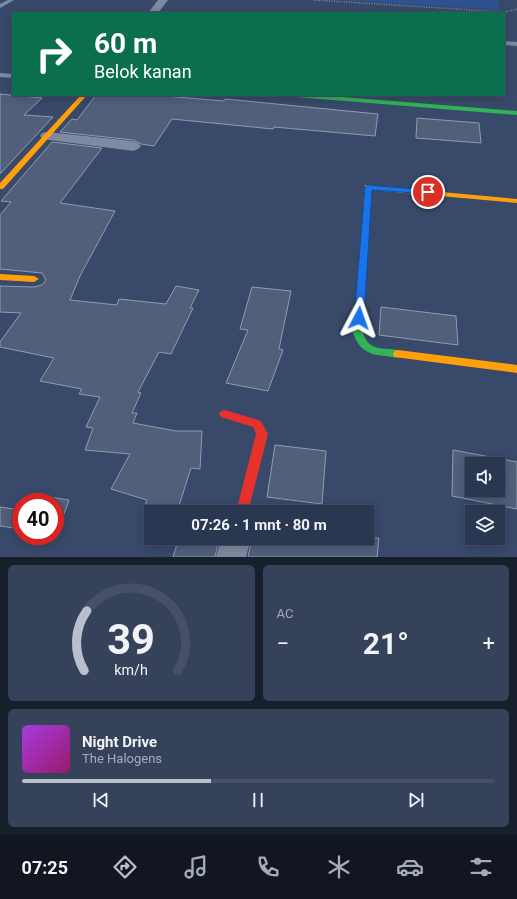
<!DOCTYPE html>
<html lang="id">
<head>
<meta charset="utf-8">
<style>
	:root { --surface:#2a3750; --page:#36425a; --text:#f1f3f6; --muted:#a5acb7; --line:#465167; --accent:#b9bfcb }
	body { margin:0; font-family:Roboto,sans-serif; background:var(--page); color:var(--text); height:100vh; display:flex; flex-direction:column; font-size:15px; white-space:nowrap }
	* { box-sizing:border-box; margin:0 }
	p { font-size:13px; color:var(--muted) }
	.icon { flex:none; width:22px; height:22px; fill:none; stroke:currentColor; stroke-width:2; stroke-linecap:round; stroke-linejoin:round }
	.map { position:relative; height:557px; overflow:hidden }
	.drawer { display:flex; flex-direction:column; gap:8px; padding:8px; background:#171e2c; flex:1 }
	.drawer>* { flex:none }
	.banner { position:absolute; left:12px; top:12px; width:493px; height:84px; border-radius:0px; box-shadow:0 2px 10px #0003,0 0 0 1px var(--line); background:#0b6e4f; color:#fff; overflow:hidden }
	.buttons { position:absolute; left:465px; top:457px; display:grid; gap:8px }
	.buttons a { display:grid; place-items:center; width:40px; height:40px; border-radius:0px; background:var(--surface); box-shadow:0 2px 10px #0003,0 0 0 1px var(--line); font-size:20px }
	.speed { position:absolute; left:12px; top:493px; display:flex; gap:8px; font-size:20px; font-weight:700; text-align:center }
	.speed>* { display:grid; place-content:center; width:52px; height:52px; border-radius:50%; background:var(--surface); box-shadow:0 2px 10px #0003,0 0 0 1px var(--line); line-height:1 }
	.speed .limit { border:6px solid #d22; background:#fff; color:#111 }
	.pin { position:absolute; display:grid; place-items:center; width:34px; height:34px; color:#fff; margin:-17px; border:2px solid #fff; border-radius:50%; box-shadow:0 1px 4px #0007 }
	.me { position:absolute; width:44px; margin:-22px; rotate:4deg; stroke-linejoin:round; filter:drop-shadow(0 0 3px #0008) }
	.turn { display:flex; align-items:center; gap:14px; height:84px; padding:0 16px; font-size:18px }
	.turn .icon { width:52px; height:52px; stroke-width:2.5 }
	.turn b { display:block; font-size:28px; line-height:34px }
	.big { font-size:30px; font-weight:700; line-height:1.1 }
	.drawer .widget { flex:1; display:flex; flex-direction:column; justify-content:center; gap:6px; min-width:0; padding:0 14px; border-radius:6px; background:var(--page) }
	.drawer .dial { align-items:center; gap:0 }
	.dial svg { height:104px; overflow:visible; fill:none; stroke:var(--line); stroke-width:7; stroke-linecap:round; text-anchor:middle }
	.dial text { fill:var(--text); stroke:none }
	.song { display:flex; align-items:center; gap:12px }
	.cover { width:48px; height:48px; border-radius:6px; background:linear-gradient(135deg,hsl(280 70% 55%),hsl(320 70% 35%)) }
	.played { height:4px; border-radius:2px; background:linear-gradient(90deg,var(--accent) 40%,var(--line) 40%) }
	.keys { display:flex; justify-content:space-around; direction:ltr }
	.heat { display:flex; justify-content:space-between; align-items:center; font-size:22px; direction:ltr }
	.drawer .tiles { flex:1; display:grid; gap:8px; grid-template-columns:1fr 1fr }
	.widget:last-child { grid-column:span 2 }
	.trip { position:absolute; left:144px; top:505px; width:230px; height:40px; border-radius:0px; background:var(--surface); box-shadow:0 2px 10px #0003,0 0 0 1px var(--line); font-weight:700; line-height:40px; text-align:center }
	.dock { display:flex; height:64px; justify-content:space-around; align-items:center; background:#111620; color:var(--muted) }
	.dock .icon { width:28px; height:28px }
	.dock .current { color:var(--accent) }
	.dock b { font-size:18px; color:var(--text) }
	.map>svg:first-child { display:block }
	.green { fill:#2e5192 }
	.building { fill:#515f7a; stroke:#919caf; fill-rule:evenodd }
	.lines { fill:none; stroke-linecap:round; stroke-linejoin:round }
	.path { stroke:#7d8aa1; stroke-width:1.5; stroke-dasharray:1 1.5; stroke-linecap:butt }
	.lane { fill:#7d8aa1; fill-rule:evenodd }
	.street { fill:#7d8aa1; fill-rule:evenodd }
	.fast { fill:#30b455; fill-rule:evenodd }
	.slow { fill:#ff9f0a; fill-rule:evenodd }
	.jam { fill:#e5322d; fill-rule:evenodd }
	.route { fill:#1a73e8; stroke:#114b97 }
</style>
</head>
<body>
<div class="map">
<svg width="517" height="557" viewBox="0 0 517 557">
	<rect width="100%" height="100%" fill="#38496a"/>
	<!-- green -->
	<path class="green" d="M340,0H498L500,10Z"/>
	<!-- building -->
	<path class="building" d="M0,94L42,98L24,115L53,117L0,174Z
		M96,95H153L224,101L225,99L378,114L375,136L274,127L273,129L172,119L154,146L141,144L133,140L60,132L72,119L77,120Z
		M417,118L479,123L481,143L416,138Z
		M52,142L102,148L60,203L115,211L80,276L70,300L117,305L119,299L166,304L176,286L199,290L190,308H193L171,354L159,352L138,392L141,393L132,413H137L133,423L176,431H202L200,469L191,468L177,512L143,510L147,500L111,489L130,454L85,450L93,428L86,427L100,397L79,394L82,389L40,381L54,358L0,347V342L21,313L0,312V286L34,287L42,285L46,280L42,273L0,269V215L11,202L1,201Z
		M252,287L291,291L279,349L283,350L268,391L226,383L248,330L240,329Z
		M381,307L456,316L458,345L379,335Z
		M275,445L326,451L322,504L267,497Z
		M453,450L517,462V509L452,496ZM472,464H498V490H472Z
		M29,494L69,500L57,534H55V502H26Z
		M0,507L21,510V529L0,526Z
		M179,538H219L215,557H173Z
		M252,538H379L377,557H248Z"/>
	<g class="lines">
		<!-- path -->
		<path class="path" d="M314,0L505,12L517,9"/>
		<!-- lane -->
		<path class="lane" d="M8,0H14L0,8V4Z
			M504,41L517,42V46L504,45Z
			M0,73L13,74V78L0,77Z"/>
		<!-- street -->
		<path class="street" d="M158,0H168L158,13H148Z
			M47,132L133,141L138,143L141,146L138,149L133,151L42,139L40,136L42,133Z
			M221,538H251L246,557H216Z"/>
		<!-- fast -->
		<path class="fast" d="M293,95H318L517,111V115L296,97Z
			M364,204H367L371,206L363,333C370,354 385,346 402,351L403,354L402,357C397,358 391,357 386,356C369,355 359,350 353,333Z"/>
		<!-- slow -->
		<path class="slow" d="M81,95H87L3,189H0V183Z
			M365,185L517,199V203L372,190L371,206L367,208L363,206Z
			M0,274L34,276L39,279L34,282L0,280Z
			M398,350L517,365V373L394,357L393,354L394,351Z"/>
		<!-- jam -->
		<path class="jam" d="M225,410L261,421L268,434L248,512H236L256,434L253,427L221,417L219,414L221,411Z"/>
	</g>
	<!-- route -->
	<path class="route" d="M368,185L428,190L432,192L428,194L372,190L364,318L359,322L354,318L365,187Z"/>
</svg>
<div class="buttons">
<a><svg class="icon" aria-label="sound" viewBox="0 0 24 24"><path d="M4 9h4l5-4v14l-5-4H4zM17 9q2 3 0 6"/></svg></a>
<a><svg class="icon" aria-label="layers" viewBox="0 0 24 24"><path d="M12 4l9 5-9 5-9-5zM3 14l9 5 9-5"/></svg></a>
</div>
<div class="speed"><div class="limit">40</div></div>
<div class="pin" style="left:428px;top:192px;background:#d93025"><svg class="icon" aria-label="arrive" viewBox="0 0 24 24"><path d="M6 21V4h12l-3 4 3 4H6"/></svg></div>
<svg class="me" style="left:359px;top:318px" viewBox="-20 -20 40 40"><path d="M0-17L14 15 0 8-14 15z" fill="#1a73e8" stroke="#fff" stroke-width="4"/></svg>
<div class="trip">07:26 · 1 mnt · 80 m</div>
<div class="banner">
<div class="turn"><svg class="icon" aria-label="right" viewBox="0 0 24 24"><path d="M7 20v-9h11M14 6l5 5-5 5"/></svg><div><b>60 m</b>Belok kanan</div></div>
</div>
</div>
<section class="drawer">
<div class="tiles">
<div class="widget dial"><svg viewBox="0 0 100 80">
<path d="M14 69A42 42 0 1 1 86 69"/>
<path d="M14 69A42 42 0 0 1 16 23" stroke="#b9bfcb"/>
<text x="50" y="56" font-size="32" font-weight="700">39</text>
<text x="50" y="72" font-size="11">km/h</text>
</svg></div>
<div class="widget"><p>AC</p>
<div class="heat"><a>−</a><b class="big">21°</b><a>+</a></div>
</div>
<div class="widget">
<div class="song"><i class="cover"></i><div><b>Night Drive</b><p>The Halogens</p></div></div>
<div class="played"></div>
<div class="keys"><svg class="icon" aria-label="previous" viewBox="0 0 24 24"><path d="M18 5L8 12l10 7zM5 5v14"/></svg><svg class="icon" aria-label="pause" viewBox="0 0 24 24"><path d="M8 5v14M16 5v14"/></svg><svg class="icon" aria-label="next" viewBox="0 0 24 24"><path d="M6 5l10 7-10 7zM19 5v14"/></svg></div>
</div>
</div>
</section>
<nav class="dock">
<b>07:25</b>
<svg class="icon current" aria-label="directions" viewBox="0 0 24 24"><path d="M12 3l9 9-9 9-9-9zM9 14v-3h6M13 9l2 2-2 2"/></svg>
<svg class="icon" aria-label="music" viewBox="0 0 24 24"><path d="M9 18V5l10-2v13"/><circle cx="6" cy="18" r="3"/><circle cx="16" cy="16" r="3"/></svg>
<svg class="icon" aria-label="phone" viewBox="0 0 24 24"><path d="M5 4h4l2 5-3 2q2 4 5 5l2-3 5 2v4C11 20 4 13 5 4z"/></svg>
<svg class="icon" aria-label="climate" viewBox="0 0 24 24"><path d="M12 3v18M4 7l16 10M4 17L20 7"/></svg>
<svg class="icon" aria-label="car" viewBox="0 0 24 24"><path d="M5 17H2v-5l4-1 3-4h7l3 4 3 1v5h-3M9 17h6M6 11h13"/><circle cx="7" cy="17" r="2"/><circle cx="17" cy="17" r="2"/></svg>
<svg class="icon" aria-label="filters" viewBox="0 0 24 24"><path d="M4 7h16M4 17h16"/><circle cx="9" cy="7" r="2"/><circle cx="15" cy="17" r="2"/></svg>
</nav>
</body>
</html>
